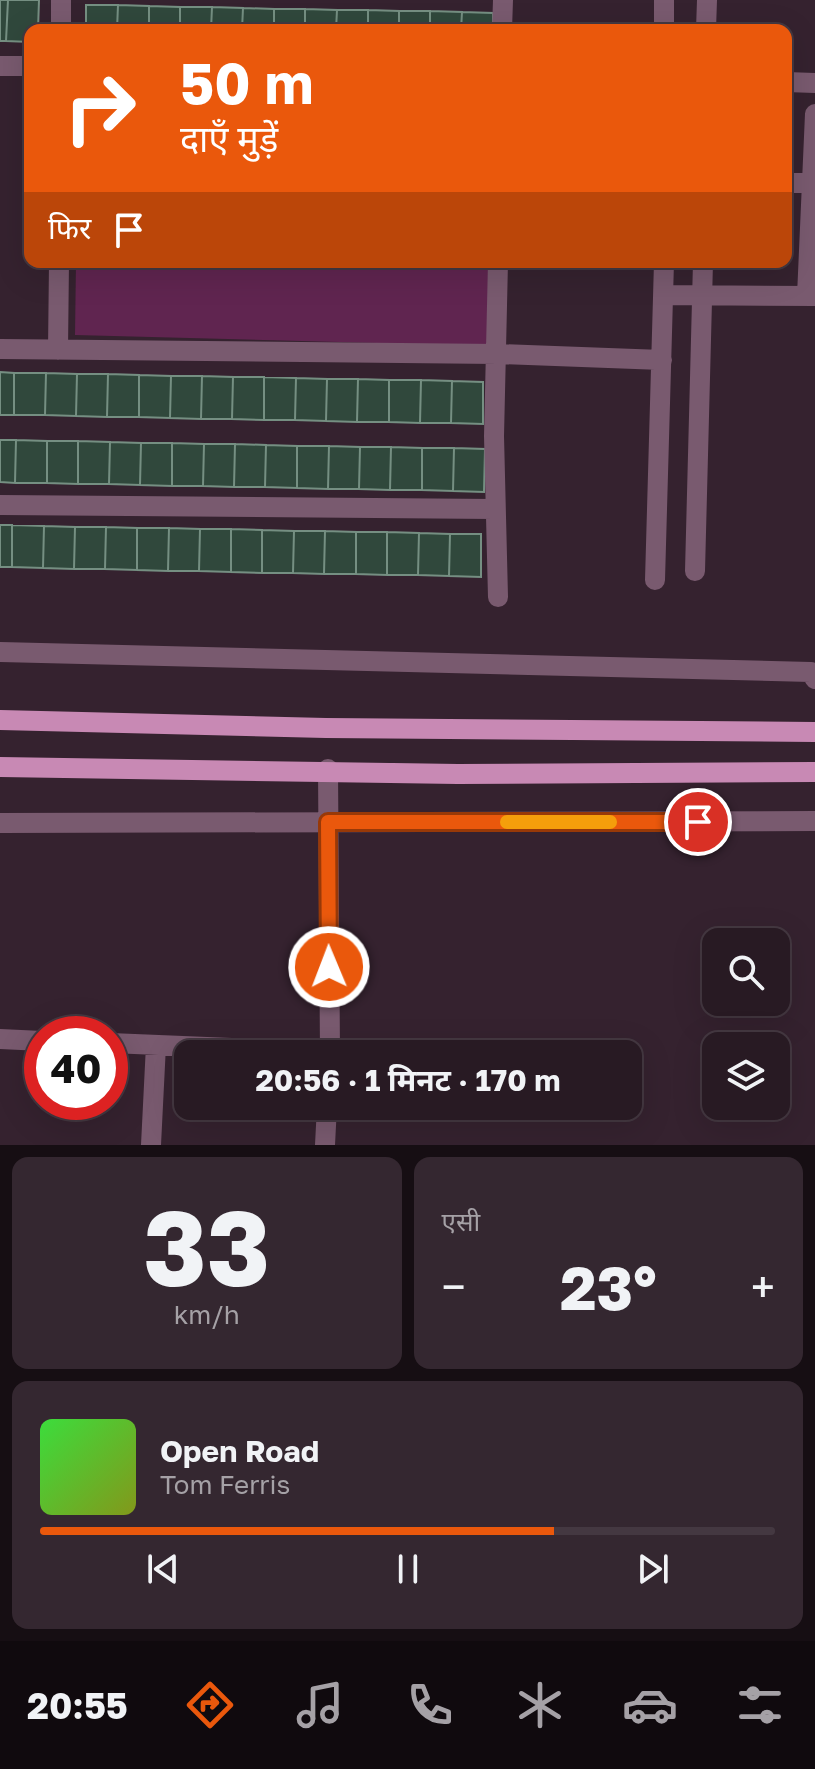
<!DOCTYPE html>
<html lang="hi">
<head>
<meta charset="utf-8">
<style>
	:root { --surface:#281a23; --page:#342730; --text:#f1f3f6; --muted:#a5a1a6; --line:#443841; --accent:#ea580c }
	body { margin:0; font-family:"Golos Text","Noto Sans Devanagari",sans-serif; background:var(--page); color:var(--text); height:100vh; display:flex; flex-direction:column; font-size:30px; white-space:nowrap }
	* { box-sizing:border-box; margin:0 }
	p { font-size:26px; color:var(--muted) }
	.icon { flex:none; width:44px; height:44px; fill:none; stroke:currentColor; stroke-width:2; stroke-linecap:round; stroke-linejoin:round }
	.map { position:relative; height:1145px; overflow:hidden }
	.details { display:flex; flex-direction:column; gap:12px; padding:12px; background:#160e13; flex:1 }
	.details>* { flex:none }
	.banner { position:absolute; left:24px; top:24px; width:768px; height:244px; border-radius:16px; box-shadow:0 8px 32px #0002,0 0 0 2px var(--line); background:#ea580c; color:#fff; overflow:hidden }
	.fabs { position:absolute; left:702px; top:928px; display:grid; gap:16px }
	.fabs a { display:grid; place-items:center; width:88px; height:88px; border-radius:16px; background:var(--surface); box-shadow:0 8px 32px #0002,0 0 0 2px var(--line); font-size:40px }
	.speed { position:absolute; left:24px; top:1016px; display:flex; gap:16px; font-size:40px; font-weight:700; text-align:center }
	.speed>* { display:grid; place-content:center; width:104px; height:104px; border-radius:50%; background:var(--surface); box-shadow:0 8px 32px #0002,0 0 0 2px var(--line); line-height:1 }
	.speed .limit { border:12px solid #d22; background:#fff; color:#111 }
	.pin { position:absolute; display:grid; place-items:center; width:68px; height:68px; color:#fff; margin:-34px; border:4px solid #fff; border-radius:50%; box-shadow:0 2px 8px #0007 }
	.me { position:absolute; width:88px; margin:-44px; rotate:359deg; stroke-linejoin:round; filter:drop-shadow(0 0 6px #0008) }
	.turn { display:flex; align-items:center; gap:28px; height:168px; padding:0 24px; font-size:36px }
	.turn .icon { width:104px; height:104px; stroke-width:2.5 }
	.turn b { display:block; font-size:56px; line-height:68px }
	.then { display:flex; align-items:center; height:76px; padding:0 24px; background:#0003; gap:16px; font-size:30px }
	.big { font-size:60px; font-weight:700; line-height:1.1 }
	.details .widget { flex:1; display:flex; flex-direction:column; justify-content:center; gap:12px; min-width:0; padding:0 28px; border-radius:16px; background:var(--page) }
	.details .dial { align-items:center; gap:0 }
	.dial b { font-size:104px; line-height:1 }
	.song { display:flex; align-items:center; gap:24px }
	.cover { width:96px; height:96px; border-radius:12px; background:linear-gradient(135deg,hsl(120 70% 55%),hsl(70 70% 35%)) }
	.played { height:8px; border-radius:4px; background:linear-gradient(90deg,var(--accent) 70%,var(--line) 70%) }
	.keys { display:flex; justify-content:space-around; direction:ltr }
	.heat { display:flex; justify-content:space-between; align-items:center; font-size:44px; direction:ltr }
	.details .tiles { flex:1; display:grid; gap:12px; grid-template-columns:1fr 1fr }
	.widget:last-child { grid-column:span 2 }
	.trip { position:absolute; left:174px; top:1040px; width:468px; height:80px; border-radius:16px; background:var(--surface); box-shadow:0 8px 32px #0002,0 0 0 2px var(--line); font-weight:700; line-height:80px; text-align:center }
	.tab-bar { display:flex; height:128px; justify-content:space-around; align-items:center; background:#100a0e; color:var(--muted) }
	.tab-bar .icon { width:56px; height:56px }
	.tab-bar .active { color:var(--accent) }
	.tab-bar b { font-size:36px; color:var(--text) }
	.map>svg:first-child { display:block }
	.green { fill:#602550 }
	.building { fill:#30483c; stroke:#758f82; stroke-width:2 }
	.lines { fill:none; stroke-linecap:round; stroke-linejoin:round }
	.minor { stroke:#795a6f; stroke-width:20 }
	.major { stroke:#c889b4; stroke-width:20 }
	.route-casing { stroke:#983908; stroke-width:20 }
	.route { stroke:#ea580c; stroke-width:14 }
	.slow { stroke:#f59e0b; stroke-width:14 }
</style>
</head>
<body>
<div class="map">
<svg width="815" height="1145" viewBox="0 0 815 1145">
	<rect width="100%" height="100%" fill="#35222f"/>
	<!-- green -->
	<path class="green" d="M76,262H491L489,346L75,335Z"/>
	<!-- building -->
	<path class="building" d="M0,0H8L6,41H0Z
		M8,0H39L38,30H30V42L6,41Z
		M86,5H118L117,30H86Z
		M118,5L149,6V30H117Z
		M149,6L180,7V30H149Z
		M180,7H212L211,30H180Z
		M212,7L243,8L242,30H211Z
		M243,8L274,9V30H242Z
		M274,9H305V30H274Z
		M305,9L337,10L336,30H305Z
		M337,10H368V30H336Z
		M368,10L399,11V30H368Z
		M399,11H430V30H399Z
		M430,11L462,12L461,30H430Z
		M462,12L493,13V30H461Z
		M0,372L14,373V415H0Z
		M14,373H46L45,415H14Z
		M46,373L77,374L76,416L45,415Z
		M77,374H108L107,417L76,416Z
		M108,374L139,375V417H107Z
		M139,375L171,376L170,418L139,417Z
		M171,376H202L201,419L170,418Z
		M202,376L233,377L232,419H201Z
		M233,377H264V420L232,419Z
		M264,377L296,378L295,420H264Z
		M296,378L327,379L326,421L295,420Z
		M327,379H358L357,422L326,421Z
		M358,379L389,380V422H357Z
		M389,380H421L420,423L389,422Z
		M421,380L452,381L451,423H420Z
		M452,381L483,382V424L451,423Z
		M0,440H16L15,483L0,482Z
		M16,440L47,441V483H15Z
		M47,441H78V484L47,483Z
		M78,441L110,442L109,484H78Z
		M110,442L141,443L140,485L109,484Z
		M141,443H172V486L140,485Z
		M172,443L204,444L203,486H172Z
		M204,444H235L234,487L203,486Z
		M235,444L266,445L265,487H234Z
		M266,445L297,446V488L265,487Z
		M297,446H329L328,489L297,488Z
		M329,446L360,447L359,489H328Z
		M360,447H391L390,490L359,489Z
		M391,447L422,448V490H390Z
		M422,448H454L453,491L422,490Z
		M454,448L485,449L484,492L453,491Z
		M0,525H12V567H0Z
		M12,525L44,526L43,568L12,567Z
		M44,526L75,527L74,569L43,568Z
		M75,527H106L105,569H74Z
		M106,527L137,528V570L105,569Z
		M137,528H169L168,571L137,570Z
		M169,528L200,529L199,571H168Z
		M200,529H231V572L199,571Z
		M231,529L262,530V573L231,572Z
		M262,530L294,531L293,573H262Z
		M294,531H325L324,574L293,573Z
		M325,531L356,532V574H324Z
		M356,532H387V575L356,574Z
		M387,532L419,533L418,575H387Z
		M419,533L450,534L449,576L418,575Z
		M450,534H481V577L449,576Z"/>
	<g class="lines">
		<!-- minor -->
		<path class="minor" d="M61,0V30
			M664,0V30
			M502,30L503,0
			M706,30L707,0
			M0,66H30
			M786,82L815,83
			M786,183H812
			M665,295L815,296
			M807,296L815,114
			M0,349L498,354L662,360
			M58,350L59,262
			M0,505L494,509
			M695,571L703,262
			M655,580L664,262
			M498,597L494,436L498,262
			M0,652L811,672L815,679
			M328,769L330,1054
			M0,823L815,821
			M0,1039L42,1041
			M110,1043L330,1052
			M151,1145L156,1045
			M325,1145L327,1106"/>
		<!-- major -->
		<path class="major" d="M0,720L326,728L815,732
			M0,767L458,774L815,772"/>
	</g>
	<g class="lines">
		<!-- route casing -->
		<g class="route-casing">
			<path id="route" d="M329,967L328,822H698"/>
		</g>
		<!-- route -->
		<use href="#route" class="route"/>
		<!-- slow -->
		<path class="slow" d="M507,822H610"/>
	</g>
</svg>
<div class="fabs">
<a><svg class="icon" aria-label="search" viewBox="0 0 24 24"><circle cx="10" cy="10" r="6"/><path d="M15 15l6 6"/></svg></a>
<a><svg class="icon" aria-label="layers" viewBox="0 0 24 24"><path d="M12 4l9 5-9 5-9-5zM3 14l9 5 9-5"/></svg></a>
</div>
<div class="speed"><div class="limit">40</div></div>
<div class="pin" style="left:698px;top:822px;background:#d93025"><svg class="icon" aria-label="arrive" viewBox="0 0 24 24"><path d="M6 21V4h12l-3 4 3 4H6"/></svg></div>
<svg class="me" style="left:329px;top:967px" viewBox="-20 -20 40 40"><circle r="17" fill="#ea580c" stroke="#fff" stroke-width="3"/><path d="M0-11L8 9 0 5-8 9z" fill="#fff"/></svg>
<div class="trip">20:56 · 1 मिनट · 170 m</div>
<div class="banner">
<div class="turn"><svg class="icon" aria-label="right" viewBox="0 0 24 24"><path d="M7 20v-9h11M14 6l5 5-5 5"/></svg><div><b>50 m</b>दाएँ मुड़ें</div></div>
<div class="then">फिर<svg class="icon" aria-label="arrive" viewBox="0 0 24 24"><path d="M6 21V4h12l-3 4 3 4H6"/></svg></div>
</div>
</div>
<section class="details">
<div class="tiles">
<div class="widget dial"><b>33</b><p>km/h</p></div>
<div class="widget"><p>एसी</p>
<div class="heat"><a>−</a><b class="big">23°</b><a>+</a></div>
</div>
<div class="widget">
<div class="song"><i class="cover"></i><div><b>Open Road</b><p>Tom Ferris</p></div></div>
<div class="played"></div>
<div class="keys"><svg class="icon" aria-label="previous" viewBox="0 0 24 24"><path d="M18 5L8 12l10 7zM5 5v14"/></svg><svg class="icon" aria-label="pause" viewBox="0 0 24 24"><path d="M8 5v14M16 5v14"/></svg><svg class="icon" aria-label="next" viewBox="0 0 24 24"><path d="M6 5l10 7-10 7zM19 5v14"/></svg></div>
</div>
</div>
</section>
<nav class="tab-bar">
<b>20:55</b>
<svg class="icon active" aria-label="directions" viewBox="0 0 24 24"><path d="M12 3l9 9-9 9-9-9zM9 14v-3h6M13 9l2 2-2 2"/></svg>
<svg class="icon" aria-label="music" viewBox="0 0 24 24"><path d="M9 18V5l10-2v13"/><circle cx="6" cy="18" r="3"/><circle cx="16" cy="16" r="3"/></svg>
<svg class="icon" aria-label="phone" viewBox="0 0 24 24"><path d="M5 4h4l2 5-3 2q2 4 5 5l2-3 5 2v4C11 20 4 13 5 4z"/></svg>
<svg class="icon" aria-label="climate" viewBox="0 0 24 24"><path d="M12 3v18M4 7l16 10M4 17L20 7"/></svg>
<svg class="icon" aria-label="car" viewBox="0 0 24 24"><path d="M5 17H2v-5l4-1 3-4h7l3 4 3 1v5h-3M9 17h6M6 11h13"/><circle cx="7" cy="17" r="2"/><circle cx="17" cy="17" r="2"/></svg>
<svg class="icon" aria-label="filters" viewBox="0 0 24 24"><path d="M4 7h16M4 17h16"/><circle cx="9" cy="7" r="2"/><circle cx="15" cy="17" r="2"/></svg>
</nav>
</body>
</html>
